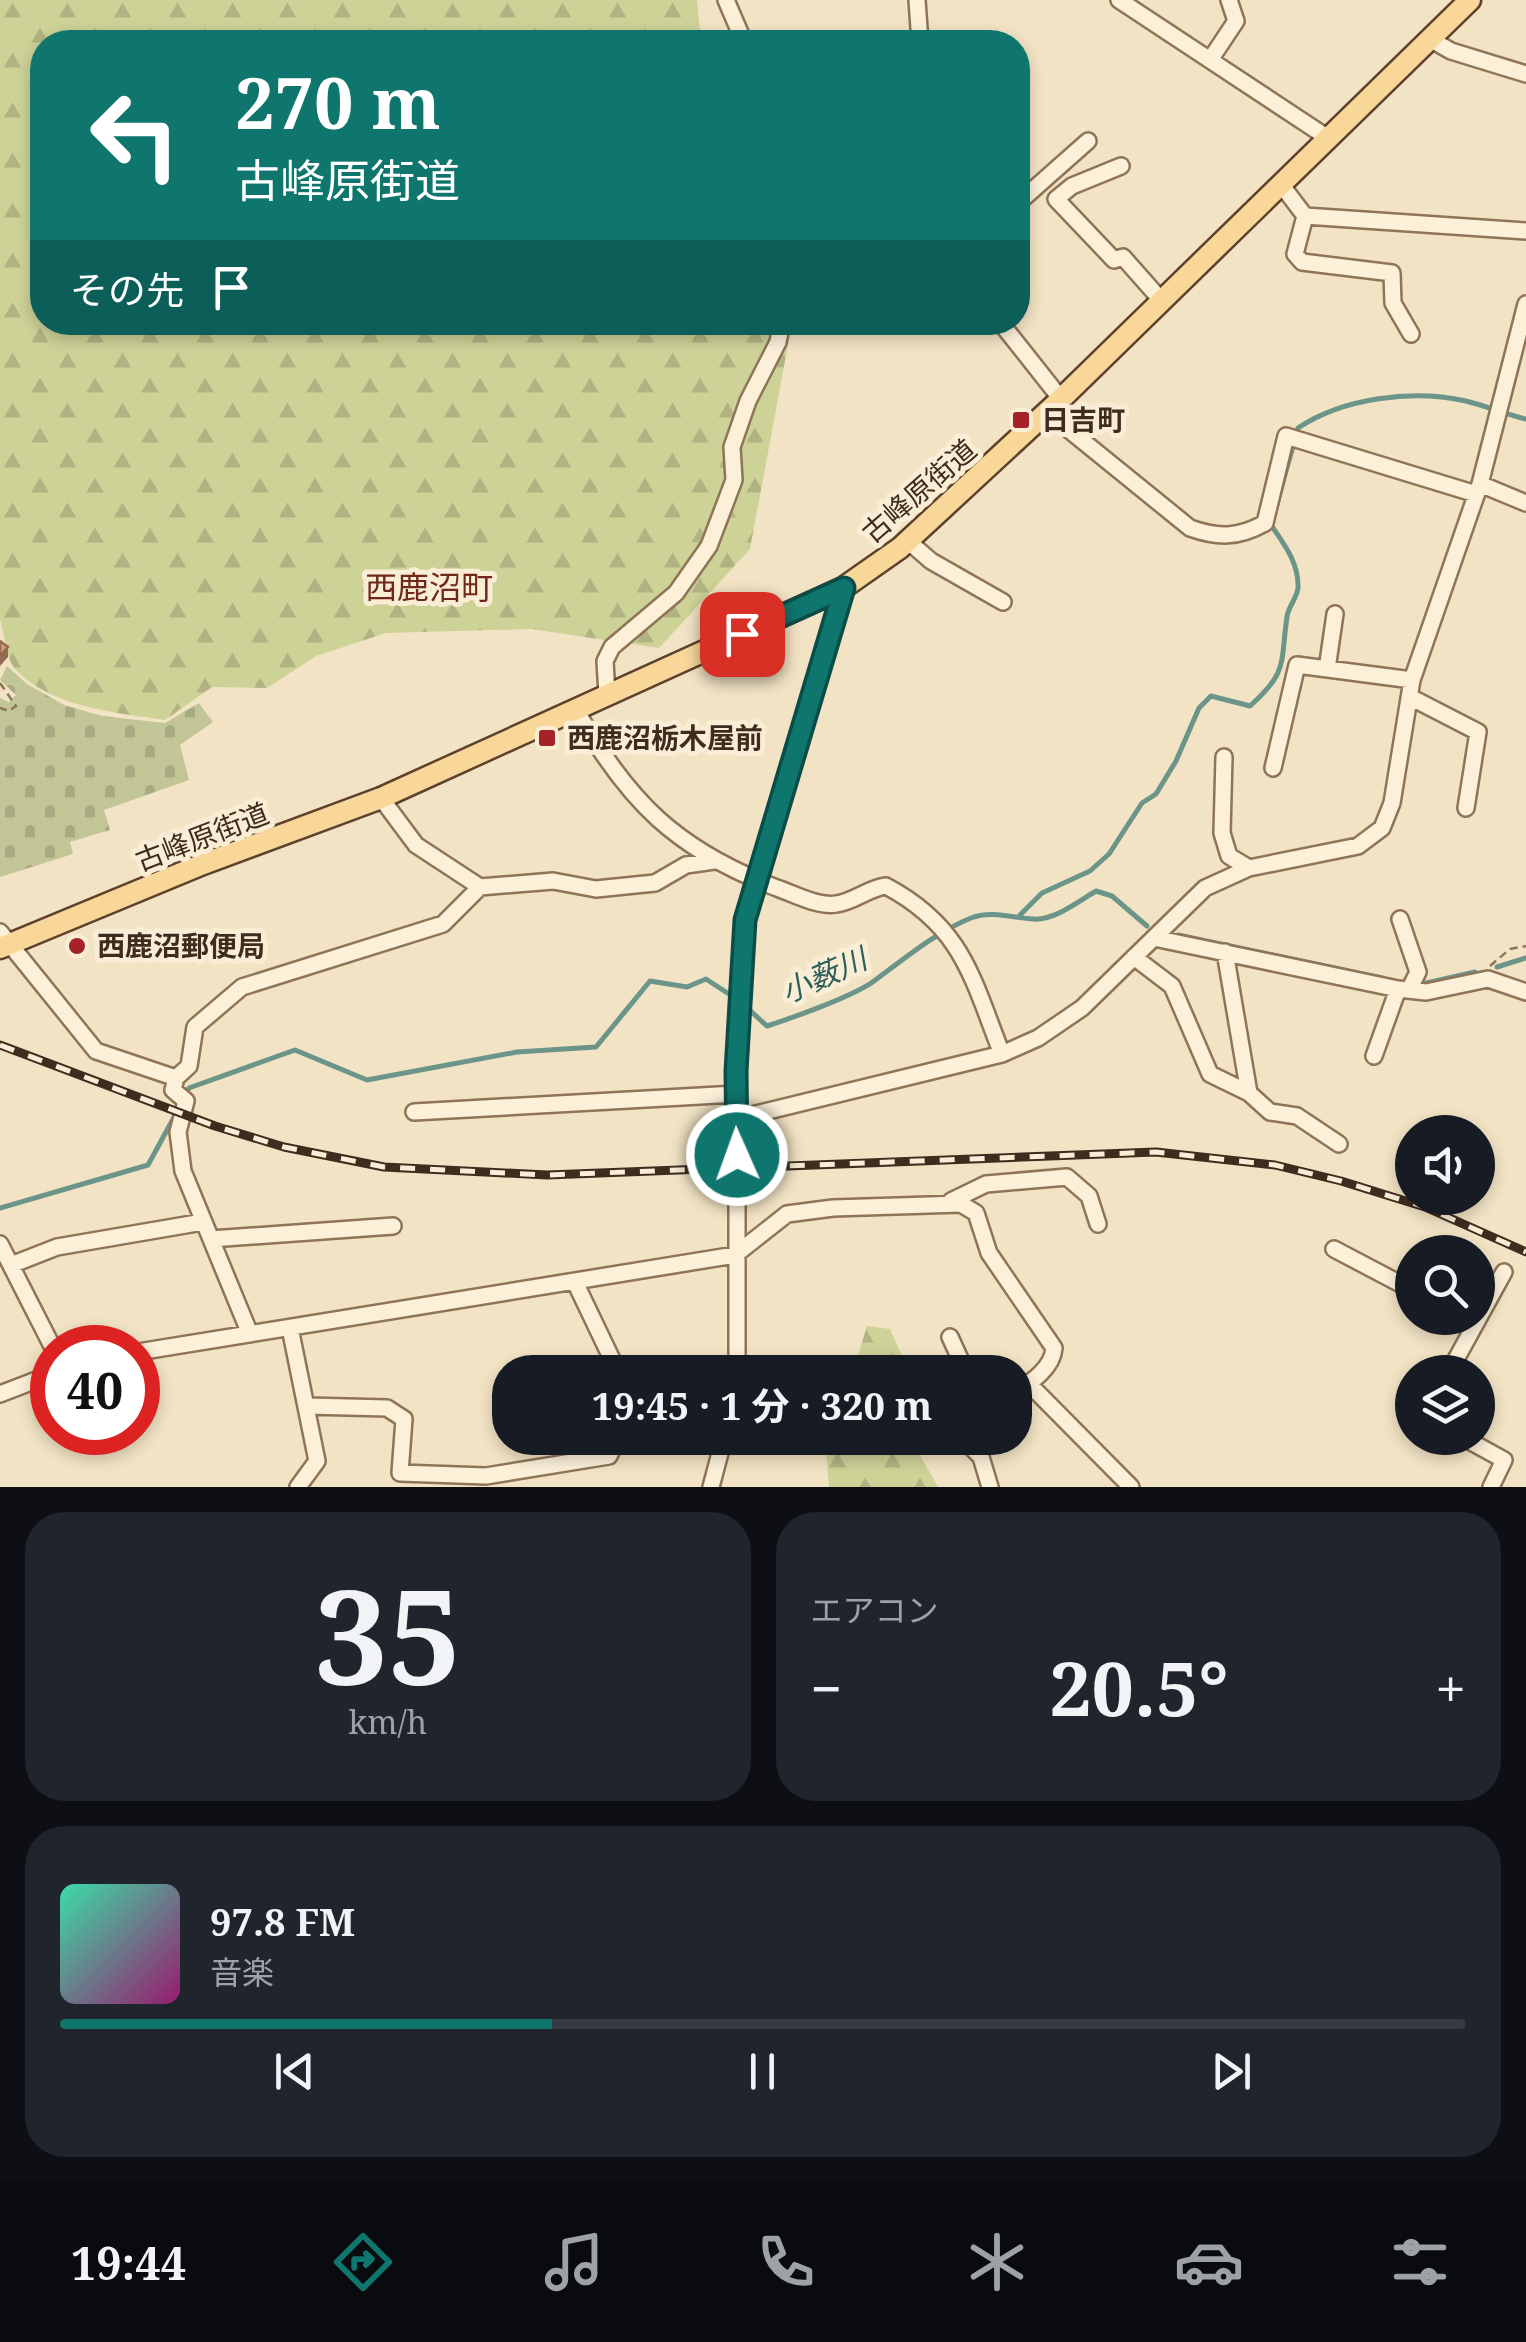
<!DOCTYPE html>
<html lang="ja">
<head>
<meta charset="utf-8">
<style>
	:root { --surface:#171b24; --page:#20242c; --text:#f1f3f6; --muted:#9ea1a6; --line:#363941; --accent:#0f766e }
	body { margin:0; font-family:"Noto Serif","Noto Sans JP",serif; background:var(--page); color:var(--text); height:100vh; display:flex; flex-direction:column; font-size:38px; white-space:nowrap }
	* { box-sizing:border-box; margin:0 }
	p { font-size:32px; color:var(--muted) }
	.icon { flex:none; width:55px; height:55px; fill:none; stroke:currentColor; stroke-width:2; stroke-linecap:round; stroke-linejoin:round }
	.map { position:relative; height:1487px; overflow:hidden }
	.drawer { display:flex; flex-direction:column; gap:25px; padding:25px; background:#0d0f14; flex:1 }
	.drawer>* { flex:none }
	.hud { position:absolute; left:30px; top:30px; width:1000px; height:305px; border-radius:40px; box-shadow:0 5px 15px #0003; background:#0f766e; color:#fff; overflow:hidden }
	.tools { position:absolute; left:1395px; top:1115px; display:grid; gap:20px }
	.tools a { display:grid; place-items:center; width:100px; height:100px; border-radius:50%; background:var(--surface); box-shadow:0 5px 15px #0003; font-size:50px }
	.speed { position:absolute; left:30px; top:1325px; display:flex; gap:20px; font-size:50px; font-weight:700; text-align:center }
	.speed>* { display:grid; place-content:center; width:130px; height:130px; border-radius:50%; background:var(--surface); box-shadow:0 5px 15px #0003; line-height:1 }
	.speed .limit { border:15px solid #d22; background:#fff; color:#111 }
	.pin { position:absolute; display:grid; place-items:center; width:85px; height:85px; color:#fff; margin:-42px; border-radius:20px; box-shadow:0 5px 15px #0006 }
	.me { position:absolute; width:110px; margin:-55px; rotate:358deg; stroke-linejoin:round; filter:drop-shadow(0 0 8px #0008) }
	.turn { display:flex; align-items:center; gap:35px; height:210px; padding:0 40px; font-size:45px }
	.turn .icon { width:130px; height:130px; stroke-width:2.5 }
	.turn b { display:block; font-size:70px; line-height:85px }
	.then { display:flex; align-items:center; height:95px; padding:0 40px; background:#0003; gap:20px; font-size:38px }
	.big { font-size:75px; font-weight:700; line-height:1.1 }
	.drawer .widget { flex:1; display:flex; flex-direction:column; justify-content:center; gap:15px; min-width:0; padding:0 35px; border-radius:40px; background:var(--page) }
	.drawer .dial { align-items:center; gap:0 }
	.dial b { font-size:130px; line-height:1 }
	.song { display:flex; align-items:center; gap:30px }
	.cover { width:120px; height:120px; border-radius:15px; background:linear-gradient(135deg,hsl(160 70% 55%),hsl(320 70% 35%)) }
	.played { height:10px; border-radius:5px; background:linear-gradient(90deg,var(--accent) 35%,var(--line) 35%) }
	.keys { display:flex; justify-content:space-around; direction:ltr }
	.heat { display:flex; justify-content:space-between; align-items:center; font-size:55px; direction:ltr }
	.drawer .tiles { flex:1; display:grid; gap:25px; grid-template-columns:1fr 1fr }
	.widget:last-child { grid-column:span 2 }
	.trip { position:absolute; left:492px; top:1355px; width:540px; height:100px; border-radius:40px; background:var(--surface); box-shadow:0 5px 15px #0003; font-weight:700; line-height:100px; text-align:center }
	.tab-bar { display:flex; height:160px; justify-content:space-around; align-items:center; background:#090b0e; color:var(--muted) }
	.tab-bar .icon { width:70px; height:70px }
	.tab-bar .on { color:var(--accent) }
	.tab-bar b { font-size:45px; color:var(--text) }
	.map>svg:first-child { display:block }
	.forest { fill:url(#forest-firs) }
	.cemetery { fill:url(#cemetery-stones) }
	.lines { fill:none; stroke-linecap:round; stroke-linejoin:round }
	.stream { stroke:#6c9589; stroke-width:5 }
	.minor-tunnel { stroke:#cebea3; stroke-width:15; stroke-dasharray:15 8; stroke-linecap:butt }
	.minor-casing { stroke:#8f7458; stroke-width:20 }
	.major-casing { stroke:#5d412d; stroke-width:25 }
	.path { stroke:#8f7458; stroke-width:2.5; stroke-dasharray:8 5; stroke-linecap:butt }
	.minor { stroke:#fcf0d9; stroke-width:15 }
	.major { stroke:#f8d799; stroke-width:20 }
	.rail-casing { stroke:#3e2c1e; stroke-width:9 }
	.rail { stroke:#f9edd5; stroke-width:5; stroke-dasharray:15; stroke-linecap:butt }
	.shaded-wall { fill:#946c53 }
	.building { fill:#d49a77; stroke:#946c53; stroke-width:2.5 }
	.route-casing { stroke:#0a4d48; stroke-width:25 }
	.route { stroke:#0f766e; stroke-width:18 }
	.poi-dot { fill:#a42228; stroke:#f9edd5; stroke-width:4 }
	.labels { text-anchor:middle; stroke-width:10; stroke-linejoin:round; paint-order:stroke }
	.poi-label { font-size:28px; font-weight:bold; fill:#3e2c1e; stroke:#f9edd5; text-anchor:start }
	.street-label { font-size:28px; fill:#3e2c1e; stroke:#f9edd5 }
	.water-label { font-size:30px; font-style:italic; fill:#2c5f5a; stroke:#f9edd5 }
	.quarter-label { font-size:32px; fill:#6f2819; stroke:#f9edd5 }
</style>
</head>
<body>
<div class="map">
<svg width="1526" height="1487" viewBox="0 0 1526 1487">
	<defs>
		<pattern id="forest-firs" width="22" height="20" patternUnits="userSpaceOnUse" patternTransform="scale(2.5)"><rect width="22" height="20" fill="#cdd297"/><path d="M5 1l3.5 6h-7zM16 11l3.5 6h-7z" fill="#b1b482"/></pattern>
		<pattern id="cemetery-stones" width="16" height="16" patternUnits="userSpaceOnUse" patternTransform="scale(2.5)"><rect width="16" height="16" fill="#c2c696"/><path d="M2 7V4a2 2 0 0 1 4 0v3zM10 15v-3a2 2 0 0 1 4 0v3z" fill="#a8aa81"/></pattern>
	</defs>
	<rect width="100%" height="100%" fill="#f2e3c4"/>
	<!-- forest -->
	<path class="forest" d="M0,0H697L701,42H42V322L792,323L750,549L659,648L531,629L386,633L316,656L267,688L212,687L165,720C117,713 51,707 16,670C5,658 5,635 0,619Z
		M867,1326L890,1329L909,1372H853Z
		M825,1438H910L938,1487H829Z"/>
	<!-- cemetery -->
	<path class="cemetery" d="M7,666L27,684L64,705L102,716L165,723L199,703L213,722L180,745L189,780L104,810L110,830L70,842L73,854L0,877V698L9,702L16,695L0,680Z"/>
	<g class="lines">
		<!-- stream -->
		<path class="stream" d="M1020,915L1042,893L1090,871L1109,854L1142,803L1156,794L1176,761L1199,708L1211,696L1250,706C1289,671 1280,663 1287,617C1288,607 1297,598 1298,588C1299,563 1284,544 1271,525L1298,428C1343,398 1412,389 1466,401C1486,406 1505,414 1526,419
			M1178,935L1382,978
			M1497,967L1526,958
			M1422,984L1475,972
			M744,1005L767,1026C792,1018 854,996 874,981C904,959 936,932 971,918C991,910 1014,918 1033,919C1054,921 1079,901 1096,891L1112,896L1147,926
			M185,1095L189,1088L295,1050L367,1080L517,1052L596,1047L650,981L687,987L706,979L735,998
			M0,1208L148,1165L178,1110"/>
		<!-- minor-tunnel -->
		<path class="minor-tunnel" d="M737,1155V1183"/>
		<!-- minor casing -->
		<g class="minor-casing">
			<path id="minor" d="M726,0L744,42
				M917,0L920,42
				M1119,0L1328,138
				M1430,39L1451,51L1526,74
				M1210,60L1236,21L1229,0
				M1121,166L1072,186L1056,199L1114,260L1123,257L1161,300
				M1280,183L1305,216L1526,231
				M1018,203L1088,141
				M1305,216L1295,254L1302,262L1392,273L1393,303L1411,334
				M1000,322L1061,399
				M1047,412L1190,528C1218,538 1238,538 1265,523L1286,436L1476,494
				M1480,484L1526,503
				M908,541L931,561L1003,602
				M1327,669L1335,614
				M607,695L605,661L612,647L676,593L709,546L734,480L732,447L748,401L778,342L782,322
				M1410,697L1478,732L1466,808
				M576,710C628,802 677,850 777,888C794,894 818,907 836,904C854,902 868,888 886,886C963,927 972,978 1002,1054
				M1224,757L1222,833L1229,856L1249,868
				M1273,768L1297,665L1412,680
				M381,798L416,845L480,887L553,881L596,889L655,883L686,865L714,861
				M1400,919L1418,972L1409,990
				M0,932L96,1051L176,1078
				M1154,938L1398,989L1426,992L1488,979L1526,992
				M1134,957L1172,986L1210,1074L1249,1093L1225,952
				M1374,1056L1398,989
				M1249,1093L1270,1112L1297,1116L1339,1144
				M414,1112L736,1094
				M735,1119L1002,1054L1038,1038L1082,1008L1205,888L1249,868L1358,846L1382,828L1392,803L1412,680L1480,484L1526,304
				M737,1155L736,1071L745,920L843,588
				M737,1183V1372
				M951,1201L986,1184L1067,1177L1089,1196L1098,1224
				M211,1239L393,1226
				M0,1244L53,1348
				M1334,1249L1412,1290
				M11,1265L57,1247L203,1222
				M575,1282L618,1372
				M290,1328L317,1461L298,1487
				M250,1334L183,1171L178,1132L186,1101L173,1090L176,1078L189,1066L195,1027L242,987L443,924L480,887
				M950,1337L966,1372
				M138,1352L735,1255L787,1214L833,1208L961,1204L976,1213L989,1253L1054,1348C1053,1366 1032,1384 1015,1390
				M1449,1372L1504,1272
				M1030,1385L1131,1487
				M0,1394L52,1374
				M308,1406L387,1408L404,1419L400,1473L486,1476L609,1456L618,1438
				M962,1438L981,1457L990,1487
				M1464,1438L1504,1460L1491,1487
				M711,1487L724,1438"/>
		</g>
		<!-- major casing -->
		<g class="major-casing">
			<path id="major" d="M0,948L203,864L381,798L843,588L900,548L1061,399L1470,0"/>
		</g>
		<!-- path -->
		<path class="path" d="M0,683L16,706L9,711L0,708
			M1490,966L1510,949L1526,946"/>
		<!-- minor -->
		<use href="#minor" class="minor"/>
		<!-- major -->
		<use href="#major" class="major"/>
		<!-- rail casing -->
		<g class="rail-casing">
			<path id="rail" d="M0,1045L215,1126L284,1147L384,1167L547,1175L1156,1152L1275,1165L1341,1181L1425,1207L1526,1252"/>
		</g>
		<!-- rail -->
		<use href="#rail" class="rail"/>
	</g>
	<!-- shaded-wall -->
	<path class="shaded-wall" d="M8,647V657L0,666V656Z"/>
	<!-- building -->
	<path class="building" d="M0,641L8,647L0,656Z"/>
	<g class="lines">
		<!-- route casing -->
		<g class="route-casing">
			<path id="route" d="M737,1155L736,1071L745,920L844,588L742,634"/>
		</g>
		<!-- route -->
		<use href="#route" class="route"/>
	</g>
	<!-- markers -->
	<g class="poi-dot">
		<rect x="1011" y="410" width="20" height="20" rx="5"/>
		<rect x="537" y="728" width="20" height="20" rx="5"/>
		<circle cx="77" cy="946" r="10"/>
	</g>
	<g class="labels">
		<!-- poi labels -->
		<g class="poi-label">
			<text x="1041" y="430">日吉町</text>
			<text x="567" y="748">西鹿沼栃木屋前</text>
			<text x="97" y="956">西鹿沼郵便局</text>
		</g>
		<!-- street labels -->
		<g class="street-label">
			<text transform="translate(919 491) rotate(-41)" y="10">古峰原街道</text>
			<text transform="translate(202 837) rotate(-21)" y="10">古峰原街道</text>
		</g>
		<!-- water labels -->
		<g class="water-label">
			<text transform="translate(824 976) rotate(-24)" y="10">小薮川</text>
		</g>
		<!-- quarter labels -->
		<g class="quarter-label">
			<text x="429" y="599">西鹿沼町</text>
		</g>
	</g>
</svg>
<div class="tools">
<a><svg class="icon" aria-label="sound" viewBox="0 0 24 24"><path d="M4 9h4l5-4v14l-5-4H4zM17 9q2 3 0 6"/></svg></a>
<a><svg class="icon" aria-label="search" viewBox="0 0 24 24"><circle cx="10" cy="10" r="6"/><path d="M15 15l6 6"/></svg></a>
<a><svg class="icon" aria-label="layers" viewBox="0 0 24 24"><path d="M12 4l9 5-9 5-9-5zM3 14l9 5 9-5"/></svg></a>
</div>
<div class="speed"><div class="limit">40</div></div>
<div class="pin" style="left:742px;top:634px;background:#d93025"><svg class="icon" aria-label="arrive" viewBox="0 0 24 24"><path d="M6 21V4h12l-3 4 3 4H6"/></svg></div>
<svg class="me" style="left:737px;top:1155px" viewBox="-20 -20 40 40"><circle r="17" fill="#0f766e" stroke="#fff" stroke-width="3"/><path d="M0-11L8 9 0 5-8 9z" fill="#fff"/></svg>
<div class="trip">19:45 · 1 分 · 320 m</div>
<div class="hud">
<div class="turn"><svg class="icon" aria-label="left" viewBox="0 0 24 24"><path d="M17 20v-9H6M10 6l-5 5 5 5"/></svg><div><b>270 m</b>古峰原街道</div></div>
<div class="then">その先<svg class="icon" aria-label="arrive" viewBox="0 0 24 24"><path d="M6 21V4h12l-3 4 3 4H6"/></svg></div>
</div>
</div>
<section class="drawer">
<div class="tiles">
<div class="widget dial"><b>35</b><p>km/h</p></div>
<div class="widget"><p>エアコン</p>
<div class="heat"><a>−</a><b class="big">20.5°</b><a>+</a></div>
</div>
<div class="widget">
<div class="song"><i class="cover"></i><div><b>97.8 FM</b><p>音楽</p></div></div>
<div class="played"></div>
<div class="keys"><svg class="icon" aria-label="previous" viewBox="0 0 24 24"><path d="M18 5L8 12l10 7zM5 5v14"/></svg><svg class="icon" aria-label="pause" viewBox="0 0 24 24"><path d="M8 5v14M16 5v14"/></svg><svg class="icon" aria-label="next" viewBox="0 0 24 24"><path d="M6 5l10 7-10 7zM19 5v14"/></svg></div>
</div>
</div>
</section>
<nav class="tab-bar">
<b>19:44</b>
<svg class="icon on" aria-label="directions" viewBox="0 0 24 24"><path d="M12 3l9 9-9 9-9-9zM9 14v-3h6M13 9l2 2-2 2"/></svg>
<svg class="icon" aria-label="music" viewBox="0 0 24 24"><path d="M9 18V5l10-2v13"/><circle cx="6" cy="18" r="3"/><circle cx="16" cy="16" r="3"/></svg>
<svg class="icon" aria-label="phone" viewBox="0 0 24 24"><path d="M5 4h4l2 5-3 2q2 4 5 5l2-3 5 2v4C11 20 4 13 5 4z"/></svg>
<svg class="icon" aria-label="climate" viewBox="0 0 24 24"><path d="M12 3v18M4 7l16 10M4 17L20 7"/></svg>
<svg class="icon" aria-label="car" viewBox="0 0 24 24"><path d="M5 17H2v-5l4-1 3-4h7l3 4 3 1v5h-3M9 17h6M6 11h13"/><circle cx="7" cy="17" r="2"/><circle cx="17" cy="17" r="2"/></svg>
<svg class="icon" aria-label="filters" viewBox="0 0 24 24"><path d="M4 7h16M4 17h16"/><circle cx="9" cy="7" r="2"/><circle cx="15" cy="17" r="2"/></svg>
</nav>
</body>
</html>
